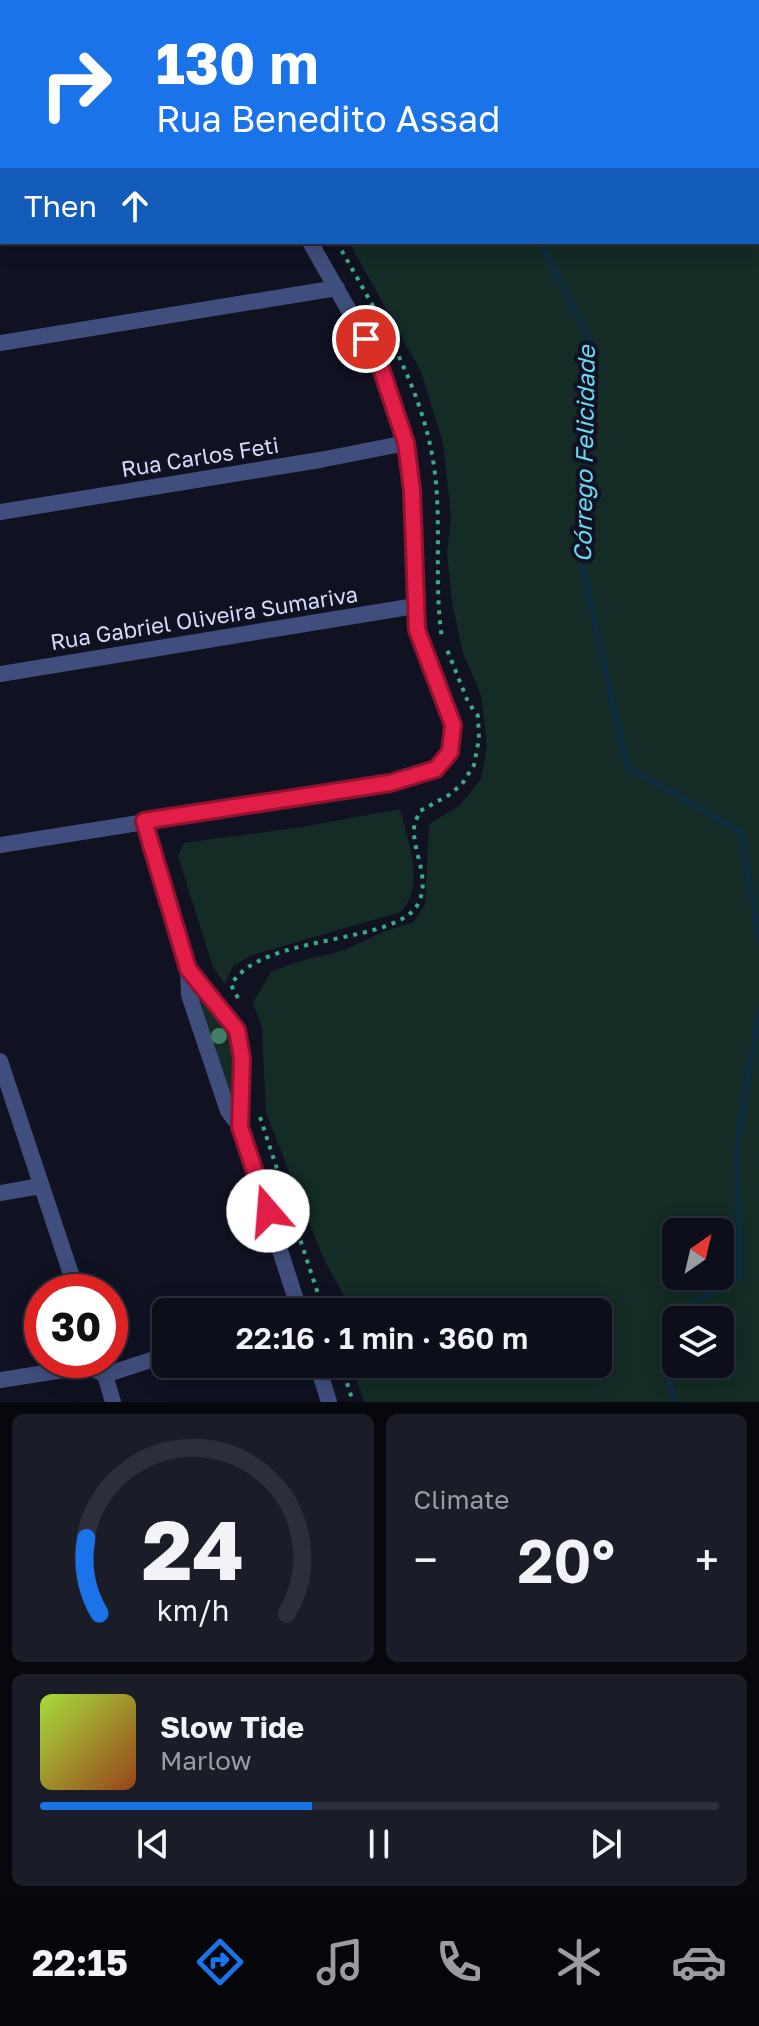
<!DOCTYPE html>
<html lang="en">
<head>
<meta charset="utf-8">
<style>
	:root { --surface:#0c0e1a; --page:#1a1c27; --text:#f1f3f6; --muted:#9a9ca2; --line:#2c2e39; --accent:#1a73e8 }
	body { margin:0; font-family:"Golos Text",sans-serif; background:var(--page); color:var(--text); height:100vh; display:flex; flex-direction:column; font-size:30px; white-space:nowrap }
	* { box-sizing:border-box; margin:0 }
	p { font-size:26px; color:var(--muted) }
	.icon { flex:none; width:44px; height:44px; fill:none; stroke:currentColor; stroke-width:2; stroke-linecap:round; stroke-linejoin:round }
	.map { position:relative; height:1402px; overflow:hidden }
	.details { display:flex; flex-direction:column; gap:12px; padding:12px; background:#07080e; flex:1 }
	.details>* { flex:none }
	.guide { position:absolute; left:0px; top:0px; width:760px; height:244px; box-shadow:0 4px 20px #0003,0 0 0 2px var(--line); background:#1a73e8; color:#fff; overflow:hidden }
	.needle { width:52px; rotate:34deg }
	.fabs { position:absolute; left:662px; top:1218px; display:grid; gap:16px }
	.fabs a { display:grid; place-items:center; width:72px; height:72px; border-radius:12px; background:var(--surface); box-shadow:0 4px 20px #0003,0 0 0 2px var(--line); font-size:40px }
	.speed { position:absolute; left:24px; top:1274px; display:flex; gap:16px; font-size:40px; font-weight:700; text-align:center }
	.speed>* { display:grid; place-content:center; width:104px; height:104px; border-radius:50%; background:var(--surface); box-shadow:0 4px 20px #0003,0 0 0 2px var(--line); line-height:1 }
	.speed .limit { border:12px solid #d22; background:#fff; color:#111 }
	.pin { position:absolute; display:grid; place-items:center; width:68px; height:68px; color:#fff; margin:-34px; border:4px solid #fff; border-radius:50%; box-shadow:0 2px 8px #0007 }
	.me { position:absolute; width:88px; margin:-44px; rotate:342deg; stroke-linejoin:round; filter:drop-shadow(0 0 6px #0008) }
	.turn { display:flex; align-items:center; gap:28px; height:168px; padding:0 24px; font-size:36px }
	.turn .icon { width:104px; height:104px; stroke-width:2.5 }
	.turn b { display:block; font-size:56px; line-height:68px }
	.then { display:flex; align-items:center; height:76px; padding:0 24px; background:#0003; gap:16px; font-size:30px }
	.big { font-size:60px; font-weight:600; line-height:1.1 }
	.details .widget { flex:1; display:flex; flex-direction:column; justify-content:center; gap:12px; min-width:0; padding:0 28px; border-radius:12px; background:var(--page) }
	.details .dial { align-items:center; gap:0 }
	.dial svg { height:208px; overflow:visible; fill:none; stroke:var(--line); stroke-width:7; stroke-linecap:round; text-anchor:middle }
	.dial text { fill:var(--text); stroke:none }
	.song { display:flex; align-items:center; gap:24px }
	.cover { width:96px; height:96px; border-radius:12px; background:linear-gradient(135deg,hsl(80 70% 55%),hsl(20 70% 35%)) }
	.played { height:8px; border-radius:4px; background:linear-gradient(90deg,var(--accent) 40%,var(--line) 40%) }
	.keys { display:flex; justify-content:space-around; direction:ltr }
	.heat { display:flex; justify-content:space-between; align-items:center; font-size:44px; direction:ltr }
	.details .tiles { flex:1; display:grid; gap:12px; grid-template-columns:1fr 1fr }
	.widget:last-child { grid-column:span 2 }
	.trip { position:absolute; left:152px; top:1298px; width:460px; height:80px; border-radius:12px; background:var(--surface); box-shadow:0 4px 20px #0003,0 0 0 2px var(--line); font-weight:600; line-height:80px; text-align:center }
	.tab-bar { display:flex; height:128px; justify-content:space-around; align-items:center; background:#05060a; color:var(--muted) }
	.tab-bar .icon { width:56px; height:56px }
	.tab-bar .current { color:var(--accent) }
	.tab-bar b { font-size:36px; color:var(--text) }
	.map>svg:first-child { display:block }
	.green { fill:#142c25; fill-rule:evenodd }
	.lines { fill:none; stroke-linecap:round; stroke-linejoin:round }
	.stream { stroke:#0f2c3d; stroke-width:7 }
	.path { stroke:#3baa86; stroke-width:4; stroke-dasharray:4 6; stroke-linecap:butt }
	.minor { stroke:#404e7d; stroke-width:16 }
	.primary { stroke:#9968f0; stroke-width:24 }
	.tree { fill:#417d66 }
	.route-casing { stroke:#92132f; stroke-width:20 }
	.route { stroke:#e11d48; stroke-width:14 }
	.labels { text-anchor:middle; stroke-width:8; stroke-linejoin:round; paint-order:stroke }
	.street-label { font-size:22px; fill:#d6dbfb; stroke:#101222 }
	.water-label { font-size:24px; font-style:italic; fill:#6ed7f1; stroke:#101222 }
</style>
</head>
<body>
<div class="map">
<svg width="759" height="1402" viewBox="0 0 759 1402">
	<rect width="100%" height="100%" fill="#101222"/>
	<!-- green -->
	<path class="green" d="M298,0H759V1402H364L352,1364H598V1312H353L324,1260L266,1113L262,1028L253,1002L271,972L293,963L345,950L385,931L414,922L425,904L429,824L459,806L481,779L487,746L481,695L463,653L452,602L447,554L451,517L443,443L421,372L349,242H758V2H291ZM676,1232H720V1276H676ZM676,1320H720V1364H676Z
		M400,809C408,842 426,883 401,912L252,955L233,966L225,984L213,967L178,856L184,843L302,827Z
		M196,993C237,1033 238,1043 230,1098Z"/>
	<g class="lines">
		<!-- stream -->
		<path class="stream" d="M394,0L395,2
			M540,242L591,344L582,566L627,767L741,832L759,941
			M680,1320L690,1305L740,1276L736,1150L759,1011
			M674,1402L662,1344L676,1325"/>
		<!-- path -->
		<path class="path" d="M337,242C375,311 420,381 433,460C443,519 433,580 442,638
			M238,998L231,985C261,932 400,946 419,902C430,877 413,853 414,829C414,823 418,816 420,811L449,795L462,784L474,765L479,739L478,716L468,702L446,647
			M260,1117L324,1312
			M341,1364L353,1402"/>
		<!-- minor -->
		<path class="minor" d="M222,0V2
			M0,177L2,176
			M0,343L337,288
			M0,512L320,460L406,443
			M0,674L415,606
			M144,821L188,969L189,995L228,1111L240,1127
			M0,845L390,783L436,769L450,752L453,725L417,630L412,490L406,443L395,406L380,365L310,242
			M188,969L237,1030L242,1058L240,1127L300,1312
			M0,1061L77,1292
			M0,1193L41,1186
			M317,1364L329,1402
			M102,1365L113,1402
			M0,1380L89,1366L105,1375L166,1355"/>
		<!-- primary -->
		<path class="primary" d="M52,2L64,0
			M0,11L2,10"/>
	</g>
	<!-- trees -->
	<circle class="tree" cx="219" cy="1036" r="8"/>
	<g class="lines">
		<!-- route casing -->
		<g class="route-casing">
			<path id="route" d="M268,1211L240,1127L242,1058L237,1030L188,969L144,821L390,783L436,769L450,752L453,725L417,630L412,490L406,443L380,365L366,339"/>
		</g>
		<!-- route -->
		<use href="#route" class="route"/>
	</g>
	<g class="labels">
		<!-- street labels -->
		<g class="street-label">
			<text transform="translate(200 457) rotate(-9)" y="8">Rua Carlos Feti</text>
			<text transform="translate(204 618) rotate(-9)" y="8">Rua Gabriel Oliveira Sumariva</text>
		</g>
		<!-- water labels -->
		<g class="water-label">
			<text transform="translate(585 454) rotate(-89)" y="8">Córrego Felicidade</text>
		</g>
	</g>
</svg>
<div class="fabs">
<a><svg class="needle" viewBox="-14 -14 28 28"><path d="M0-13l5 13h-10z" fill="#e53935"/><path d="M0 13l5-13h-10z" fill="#9a9ca2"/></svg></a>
<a><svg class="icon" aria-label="layers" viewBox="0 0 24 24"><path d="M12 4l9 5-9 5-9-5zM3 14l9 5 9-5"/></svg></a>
</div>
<div class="speed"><div class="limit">30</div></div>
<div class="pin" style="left:366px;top:339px;background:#d93025"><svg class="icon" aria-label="arrive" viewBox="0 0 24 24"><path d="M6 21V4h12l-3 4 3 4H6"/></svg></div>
<svg class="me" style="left:268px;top:1211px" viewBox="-20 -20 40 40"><circle r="19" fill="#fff"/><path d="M0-13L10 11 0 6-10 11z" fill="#e11d48"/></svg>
<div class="trip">22:16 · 1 min · 360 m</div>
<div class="guide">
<div class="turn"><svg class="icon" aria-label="right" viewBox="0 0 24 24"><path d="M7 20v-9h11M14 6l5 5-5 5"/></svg><div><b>130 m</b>Rua Benedito Assad</div></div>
<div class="then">Then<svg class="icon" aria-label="ahead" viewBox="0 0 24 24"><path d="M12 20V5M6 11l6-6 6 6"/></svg></div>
</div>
</div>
<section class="details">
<div class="tiles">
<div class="widget dial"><svg viewBox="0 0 100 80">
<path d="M14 69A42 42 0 1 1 86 69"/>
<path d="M14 69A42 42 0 0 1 9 40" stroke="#1a73e8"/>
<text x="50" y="56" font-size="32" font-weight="700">24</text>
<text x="50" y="72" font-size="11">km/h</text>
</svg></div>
<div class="widget"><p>Climate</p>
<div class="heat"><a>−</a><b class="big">20°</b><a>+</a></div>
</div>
<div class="widget">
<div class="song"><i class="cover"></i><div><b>Slow Tide</b><p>Marlow</p></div></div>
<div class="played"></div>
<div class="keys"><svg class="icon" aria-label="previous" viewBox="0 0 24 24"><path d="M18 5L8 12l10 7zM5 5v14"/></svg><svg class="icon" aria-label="pause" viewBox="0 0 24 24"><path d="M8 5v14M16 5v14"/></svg><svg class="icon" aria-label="next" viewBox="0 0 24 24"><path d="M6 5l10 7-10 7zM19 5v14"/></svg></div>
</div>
</div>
</section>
<nav class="tab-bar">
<b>22:15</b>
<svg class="icon current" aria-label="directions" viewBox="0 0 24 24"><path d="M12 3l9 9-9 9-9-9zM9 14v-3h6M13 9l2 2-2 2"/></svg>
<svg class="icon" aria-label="music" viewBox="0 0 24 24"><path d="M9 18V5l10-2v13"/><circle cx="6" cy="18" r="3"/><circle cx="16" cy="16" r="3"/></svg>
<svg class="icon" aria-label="phone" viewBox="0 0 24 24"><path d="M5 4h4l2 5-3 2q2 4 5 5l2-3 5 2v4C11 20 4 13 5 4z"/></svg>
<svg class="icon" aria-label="climate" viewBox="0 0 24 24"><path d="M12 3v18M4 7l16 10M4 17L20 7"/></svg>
<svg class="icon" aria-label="car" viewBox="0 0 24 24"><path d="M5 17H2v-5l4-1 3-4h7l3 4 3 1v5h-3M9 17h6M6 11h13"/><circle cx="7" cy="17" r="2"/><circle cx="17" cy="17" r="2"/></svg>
</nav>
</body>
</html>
